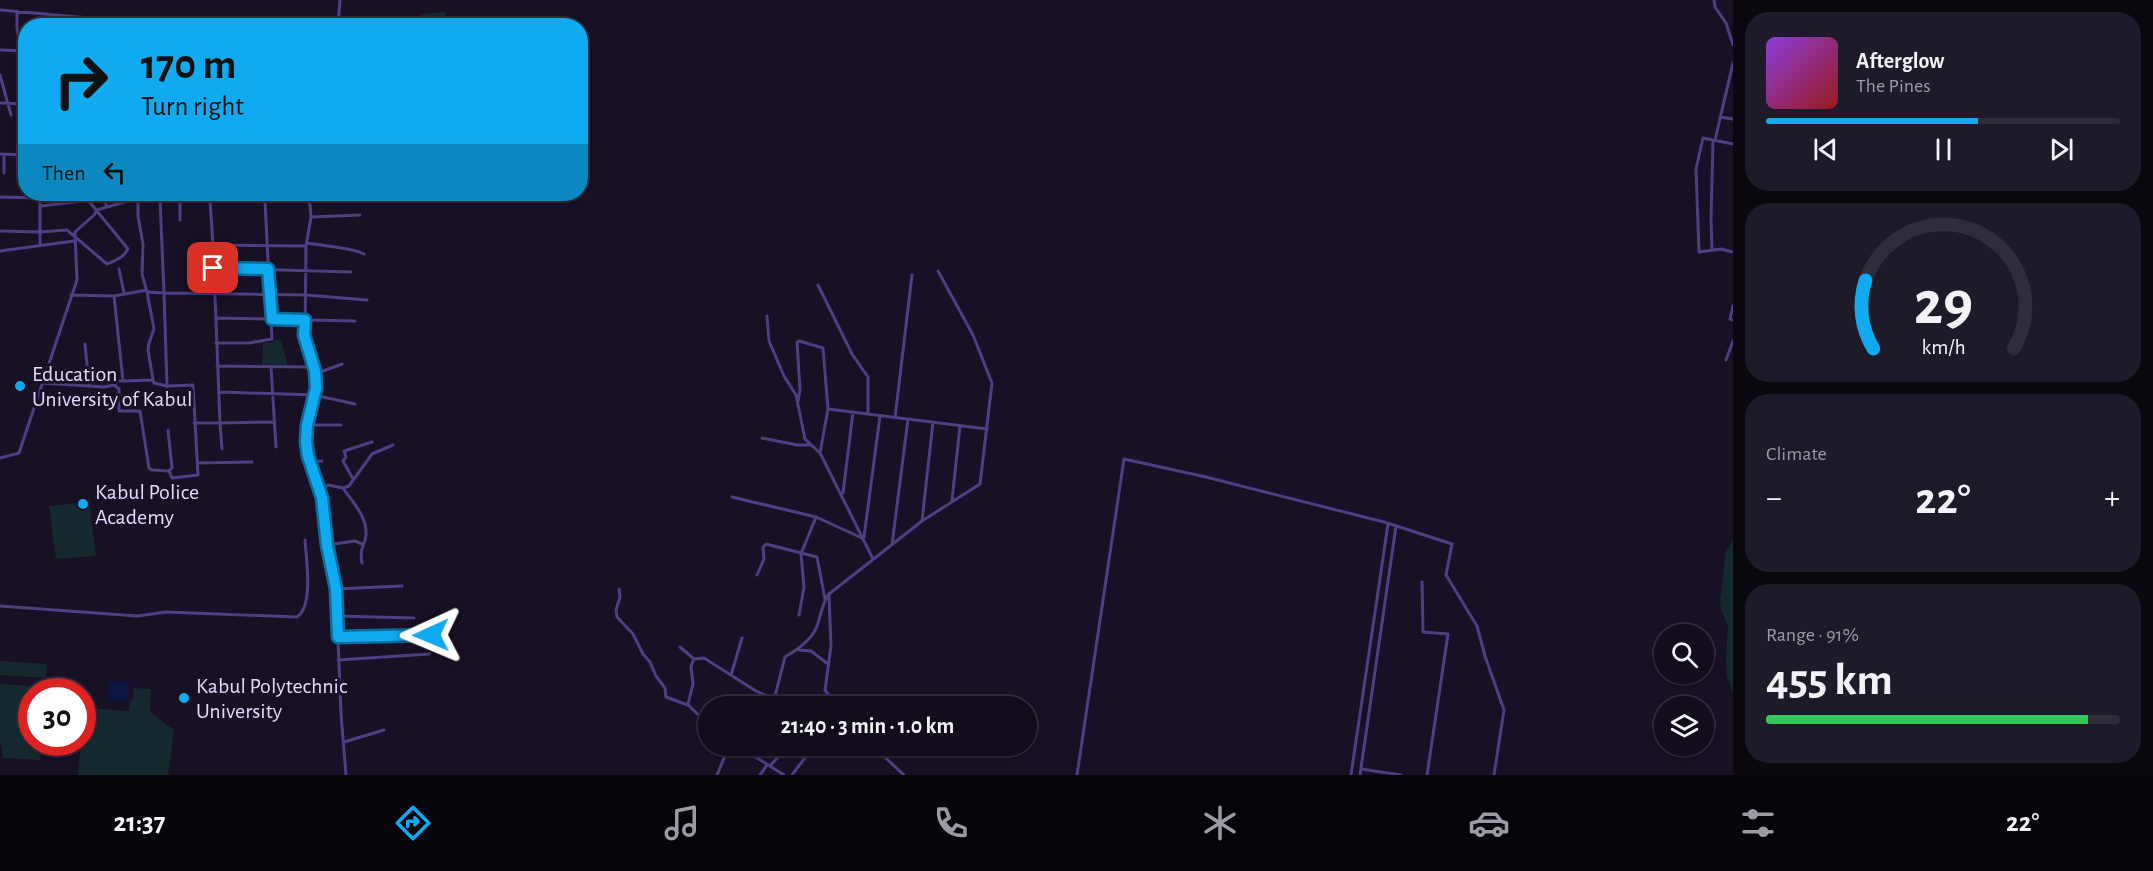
<!DOCTYPE html>
<html lang="en">
<head>
<meta charset="utf-8">
<style>
	:root { --surface:#120c1c; --page:#1f1a29; --text:#f1f3f6; --muted:#9c9ba3; --line:#312c3b; --accent:#0faaf0 }
	body { margin:0; font-family:"Alegreya Sans",sans-serif; background:var(--page); color:var(--text); height:100vh; display:flex; flex-direction:column; font-size:22px; white-space:nowrap }
	* { box-sizing:border-box; margin:0 }
	p { font-size:20px; color:var(--muted) }
	.icon { flex:none; width:33px; height:33px; fill:none; stroke:currentColor; stroke-width:2; stroke-linecap:round; stroke-linejoin:round }
	.map { position:relative; flex:1; overflow:hidden }
	.panel { display:flex; flex-direction:column; gap:12px; padding:12px; background:#0a070f; width:420px }
	.panel>* { flex:none }
	.guide { position:absolute; left:18px; top:18px; width:570px; height:183px; border-radius:24px; box-shadow:0 2px 4px #0004,0 0 0 2px var(--line); background:#0faaf0; color:#111; overflow:hidden }
	.controls { position:absolute; left:1654px; top:624px; display:grid; gap:12px }
	.controls a { display:grid; place-items:center; width:60px; height:60px; border-radius:50%; background:var(--surface); box-shadow:0 2px 4px #0004,0 0 0 2px var(--line); font-size:30px }
	.speed { position:absolute; left:18px; top:678px; display:flex; gap:12px; font-size:30px; font-weight:700; text-align:center }
	.speed>* { display:grid; place-content:center; width:78px; height:78px; border-radius:50%; background:var(--surface); box-shadow:0 2px 4px #0004,0 0 0 2px var(--line); line-height:1 }
	.speed .limit { border:9px solid #d22; background:#fff; color:#111 }
	.pin { position:absolute; display:grid; place-items:center; width:51px; height:51px; color:#fff; margin:-26px; border-radius:12px; box-shadow:0 3px 9px #0006 }
	.me { position:absolute; width:66px; margin:-33px; rotate:269deg; stroke-linejoin:round; filter:drop-shadow(0 0 4px #0008) }
	.turn { display:flex; align-items:center; gap:21px; height:126px; padding:0 24px; font-size:27px }
	.turn .icon { width:78px; height:78px; stroke-width:2.5 }
	.turn b { display:block; font-size:42px; line-height:51px }
	.then { display:flex; align-items:center; height:57px; padding:0 24px; background:#0003; gap:12px; font-size:22px }
	.big { font-size:45px; font-weight:600; line-height:1.1 }
	.panel .card { flex:1; display:flex; flex-direction:column; justify-content:center; gap:9px; min-width:0; padding:0 21px; border-radius:24px; background:var(--page) }
	.panel .dial { align-items:center; gap:0 }
	.dial svg { height:156px; overflow:visible; fill:none; stroke:var(--line); stroke-width:7; stroke-linecap:round; text-anchor:middle }
	.dial text { fill:var(--text); stroke:none }
	.song { display:flex; align-items:center; gap:18px }
	.cover { width:72px; height:72px; border-radius:9px; background:linear-gradient(135deg,hsl(270 70% 55%),hsl(0 70% 35%)) }
	.played { height:6px; border-radius:3px; background:linear-gradient(90deg,var(--accent) 60%,var(--line) 60%) }
	.keys { display:flex; justify-content:space-around; direction:ltr }
	.heat { display:flex; justify-content:space-between; align-items:center; font-size:33px; direction:ltr }
	.charge { height:9px; border-radius:4px; background:linear-gradient(90deg,#34c759 91%,var(--line) 0) }
	.trip { position:absolute; left:698px; top:696px; width:339px; height:60px; border-radius:30px; background:var(--surface); box-shadow:0 2px 4px #0004,0 0 0 2px var(--line); font-weight:600; line-height:60px; text-align:center }
	.tab-bar { display:flex; height:96px; justify-content:space-around; align-items:center; background:#07050b; color:var(--muted) }
	.tab-bar .icon { width:42px; height:42px }
	.tab-bar .on { color:var(--accent) }
	.tab-bar b { font-size:27px; color:var(--text) }
	main { display:flex; flex:1; min-height:0 }
	.map>svg:first-child { display:block }
	.green { fill:#142a2e }
	.water { fill:#0d1541 }
	.lines { fill:none; stroke-linecap:round; stroke-linejoin:round }
	.street { stroke:#4f3e81; stroke-width:3 }
	.route-casing { stroke:#0a6e9c; stroke-width:15 }
	.route { stroke:#0faaf0; stroke-width:10 }
	.poi-dot { fill:#0faaf0; stroke:#181025; stroke-width:2 }
	.labels { text-anchor:middle; stroke-width:6; stroke-linejoin:round; paint-order:stroke }
	.poi-label { font-size:22px; fill:#e3d7fc; stroke:#181025; text-anchor:start }
</style>
</head>
<body>
<main>
<div class="map">
<svg width="1733" height="775" viewBox="0 0 1733 775">
	<rect width="100%" height="100%" fill="#181025"/>
	<!-- green -->
	<path class="green" d="M445,12L448,25H387L425,14Z
		M274,340H281L288,366L262,365L263,343H273Z
		M89,502L96,556L56,559L49,506Z
		M1733,540V693L1727,677L1726,658L1728,626L1721,610L1720,600L1726,552Z
		M0,661L47,664L46,678L0,675Z
		M0,684L46,687V691L32,692V742L42,743L40,760L3,758L0,740Z
		M134,688L151,689L150,712L174,730L168,775H78L81,743L82,742L84,708L129,711L130,700H133Z"/>
	<!-- water -->
	<path class="water" d="M109,681L129,682L128,701L108,700Z"/>
	<g class="lines">
		<!-- street -->
		<path class="street" d="M1714,0L1715,7L1726,23L1733,45
			M0,10L179,26
			M17,11V29L26,76
			M338,26L340,0
			M0,50L26,51
			M0,75L11,115
			M0,103L26,104
			M1720,117L1733,119
			M1715,140L1733,63
			M1733,144L1703,138L1696,169L1699,252L1721,249L1733,252
			M0,154L26,155
			M4,154V173
			M40,194V245
			M102,194L107,207
			M180,194V220
			M305,194L310,205L311,217L306,246L305,335L315,371L316,388L307,425L306,442L308,456L322,497L327,545L336,589L341,714L346,775
			M0,197L40,198
			M160,199L164,293L306,295L367,300
			M41,206L75,202
			M311,217L360,215
			M0,231L40,232L67,230L107,264C116,260 123,258 128,249L83,194
			M307,243C323,246 351,247 364,254
			M306,246L213,245L210,200L308,201L310,197L328,194
			M1712,250L1711,219L1713,141
			M0,251L74,241
			M214,268L351,272
			M119,269L124,293
			M818,285L852,354L868,377V414
			M147,292L154,329L149,343L148,350L153,380
			M71,295L114,296L147,290
			M114,296L123,381L153,380L154,383L167,386L168,401
			M1733,306L1730,319L1733,320
			M767,316L769,341L784,376L796,395L805,439L820,453L873,559
			M216,318L355,321
			M216,343H249L272,339L265,201
			M85,344L89,386
			M1726,360L1733,341
			M217,366L314,367
			M271,367L276,447
			M315,374L342,364
			M42,383L104,387L114,385L118,381H123
			M114,385L119,389V411H140L149,468L152,470L169,471L172,478L198,475L193,385L167,386L164,293L147,292L142,274L143,244L138,216V194
			M219,392L314,395L355,404
			M798,401L800,390L797,342L799,341L823,348L828,409L820,453
			M828,409L987,429
			M895,418L912,275
			M194,423H220L213,245
			M307,425H341
			M168,430L172,468L169,471
			M762,438L797,445H810
			M222,449L220,423L274,422
			M0,458L19,453L77,280L75,232L94,215L97,210L138,198L180,201L210,200
			M310,462L322,461
			M197,463L252,462
			M353,479L343,461L346,457L344,451L372,442
			M343,488C353,503 367,516 366,535C365,547 359,546 362,563
			M320,491L328,485L343,488L349,486L372,454L393,445
			M843,493L853,412
			M732,497L816,517L862,538
			M952,500L960,426
			M922,521L933,422
			M864,537L880,416
			M327,545L355,541L362,544
			M892,545L908,419
			M757,575L764,559L763,547L766,544L817,557L825,599
			M1422,582L1423,632L1448,634L1427,775
			M336,589L402,586
			M619,589L620,597L616,610L617,617L633,634L643,654L650,662L656,676L665,688L666,697L688,705L708,724
			M829,596L831,646L825,690L837,706
			M0,606L137,616L166,612L297,617C314,606 306,558 305,540
			M799,615L804,587L801,554L816,517
			M337,616L414,618
			M338,637L431,635
			M680,647L694,659L704,658L756,691L790,706
			M799,650L811,651L828,664
			M338,660L429,654
			M731,675L742,638
			M688,704L693,684L691,666L694,659
			M770,706L774,700L785,657C797,650 812,640 817,626C821,615 822,603 829,594L922,521L980,484L992,383L973,335L938,271
			M344,742L384,730
			M873,746L904,775
			M727,749L735,754L754,756L784,775
			M770,766L788,746
			M1361,769L1401,775
			M717,775L729,746
			M760,775L767,765
			M792,775L814,746
			M1077,775L1124,459L1206,477L1384,522L1452,544L1446,575L1477,626L1485,656L1504,710L1494,775
			M1351,775L1388,524
			M1360,775L1396,526"/>
	</g>
	<g class="lines">
		<!-- route casing -->
		<g class="route-casing">
			<path id="route" d="M213,268L268,269L272,319L305,320L304,335L315,371L316,388L307,425L306,442L308,456L322,498L327,545L336,589L338,637L431,635"/>
		</g>
		<!-- route -->
		<use href="#route" class="route"/>
	</g>
	<!-- markers -->
	<g class="poi-dot">
		<circle cx="20" cy="386" r="6"/>
		<circle cx="83" cy="504" r="6"/>
		<circle cx="184" cy="698" r="6"/>
	</g>
	<g class="labels">
		<!-- poi labels -->
		<g class="poi-label">
			<text x="32" y="381">Education<tspan x="32" dy="25">University of Kabul</tspan></text>
			<text x="95" y="499">Kabul Police<tspan x="95" dy="25">Academy</tspan></text>
			<text x="196" y="693">Kabul Polytechnic<tspan x="196" dy="25">University</tspan></text>
		</g>
	</g>
</svg>
<div class="controls">
<a><svg class="icon" aria-label="search" viewBox="0 0 24 24"><circle cx="10" cy="10" r="6"/><path d="M15 15l6 6"/></svg></a>
<a><svg class="icon" aria-label="layers" viewBox="0 0 24 24"><path d="M12 4l9 5-9 5-9-5zM3 14l9 5 9-5"/></svg></a>
</div>
<div class="speed"><div class="limit">30</div></div>
<div class="pin" style="left:213px;top:268px;background:#d93025"><svg class="icon" aria-label="arrive" viewBox="0 0 24 24"><path d="M6 21V4h12l-3 4 3 4H6"/></svg></div>
<svg class="me" style="left:431px;top:635px" viewBox="-20 -20 40 40"><path d="M0-17L14 15 0 8-14 15z" fill="#0faaf0" stroke="#fff" stroke-width="4"/></svg>
<div class="trip">21:40 · 3 min · 1.0 km</div>
<div class="guide">
<div class="turn"><svg class="icon" aria-label="right" viewBox="0 0 24 24"><path d="M7 20v-9h11M14 6l5 5-5 5"/></svg><div><b>170 m</b>Turn right</div></div>
<div class="then">Then<svg class="icon" aria-label="left" viewBox="0 0 24 24"><path d="M17 20v-9H6M10 6l-5 5 5 5"/></svg></div>
</div>
</div>
<section class="panel">
<div class="card">
<div class="song"><i class="cover"></i><div><b>Afterglow</b><p>The Pines</p></div></div>
<div class="played"></div>
<div class="keys"><svg class="icon" aria-label="previous" viewBox="0 0 24 24"><path d="M18 5L8 12l10 7zM5 5v14"/></svg><svg class="icon" aria-label="pause" viewBox="0 0 24 24"><path d="M8 5v14M16 5v14"/></svg><svg class="icon" aria-label="next" viewBox="0 0 24 24"><path d="M6 5l10 7-10 7zM19 5v14"/></svg></div>
</div>
<div class="card dial"><svg viewBox="0 0 100 80">
<path d="M14 69A42 42 0 1 1 86 69"/>
<path d="M14 69A42 42 0 0 1 10 34" stroke="#0faaf0"/>
<text x="50" y="56" font-size="32" font-weight="700">29</text>
<text x="50" y="72" font-size="11">km/h</text>
</svg></div>
<div class="card"><p>Climate</p>
<div class="heat"><a>−</a><b class="big">22°</b><a>+</a></div>
</div>
<div class="card"><p>Range · 91%</p><b class="big">455 km</b><div class="charge"></div></div>
</section>
</main>
<nav class="tab-bar">
<b>21:37</b>
<svg class="icon on" aria-label="directions" viewBox="0 0 24 24"><path d="M12 3l9 9-9 9-9-9zM9 14v-3h6M13 9l2 2-2 2"/></svg>
<svg class="icon" aria-label="music" viewBox="0 0 24 24"><path d="M9 18V5l10-2v13"/><circle cx="6" cy="18" r="3"/><circle cx="16" cy="16" r="3"/></svg>
<svg class="icon" aria-label="phone" viewBox="0 0 24 24"><path d="M5 4h4l2 5-3 2q2 4 5 5l2-3 5 2v4C11 20 4 13 5 4z"/></svg>
<svg class="icon" aria-label="climate" viewBox="0 0 24 24"><path d="M12 3v18M4 7l16 10M4 17L20 7"/></svg>
<svg class="icon" aria-label="car" viewBox="0 0 24 24"><path d="M5 17H2v-5l4-1 3-4h7l3 4 3 1v5h-3M9 17h6M6 11h13"/><circle cx="7" cy="17" r="2"/><circle cx="17" cy="17" r="2"/></svg>
<svg class="icon" aria-label="filters" viewBox="0 0 24 24"><path d="M4 7h16M4 17h16"/><circle cx="9" cy="7" r="2"/><circle cx="15" cy="17" r="2"/></svg>
<b>22°</b>
</nav>
</body>
</html>
